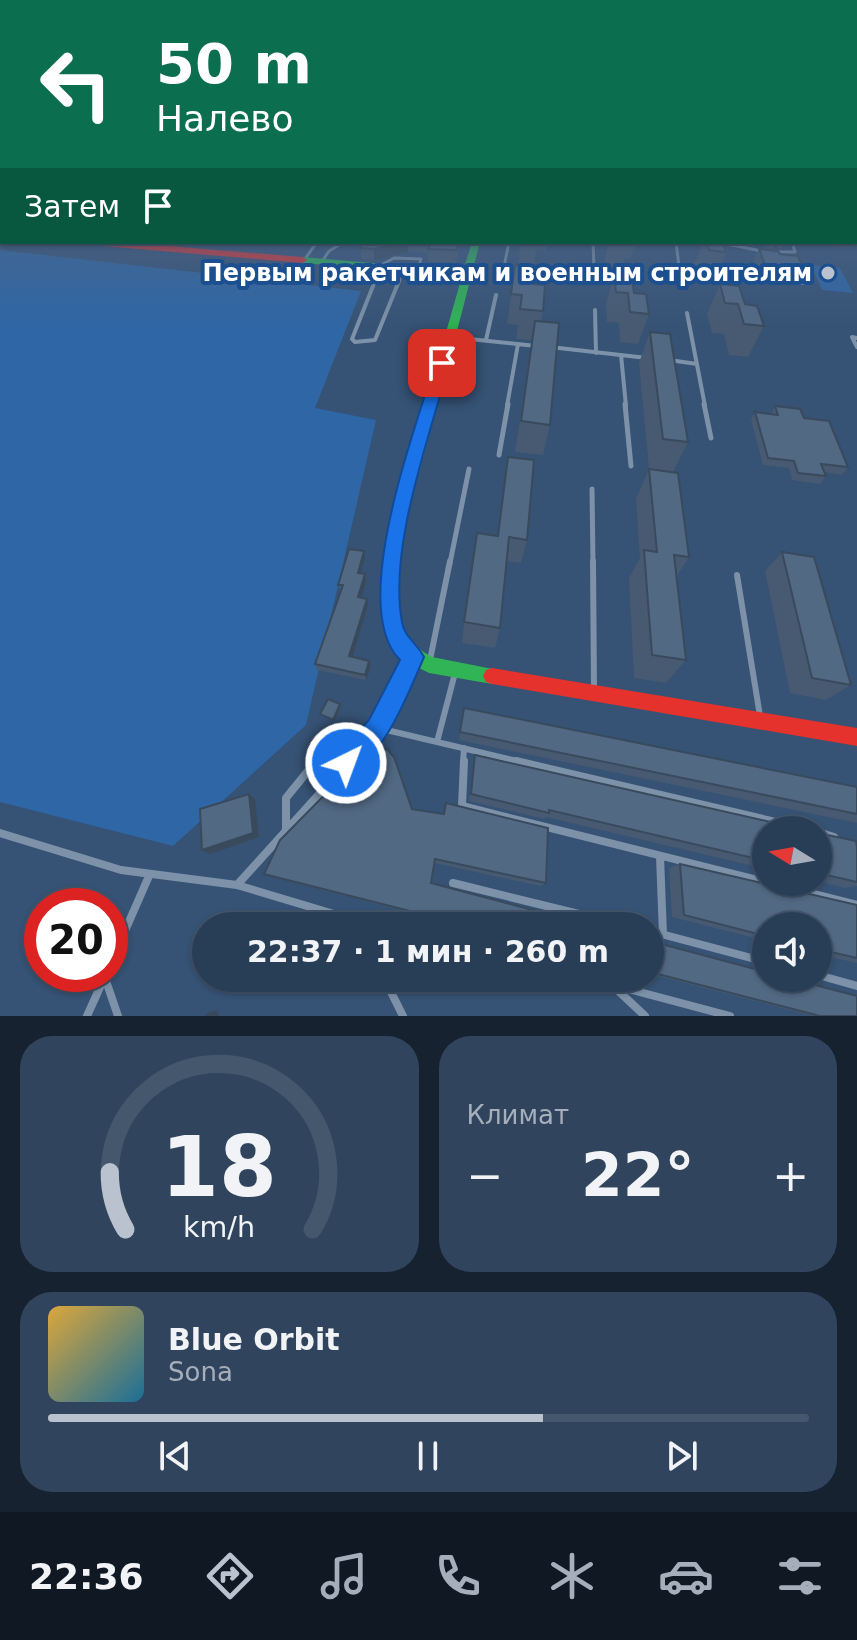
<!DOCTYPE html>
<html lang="ru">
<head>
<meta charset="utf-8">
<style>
	:root { --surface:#283e57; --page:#30455d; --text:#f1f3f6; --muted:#a5aeba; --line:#44576d; --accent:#b9c2ce }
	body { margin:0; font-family:"DejaVu Sans",sans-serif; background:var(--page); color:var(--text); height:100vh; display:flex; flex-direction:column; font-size:30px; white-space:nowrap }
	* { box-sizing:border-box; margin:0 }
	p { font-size:26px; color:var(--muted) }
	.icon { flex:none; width:44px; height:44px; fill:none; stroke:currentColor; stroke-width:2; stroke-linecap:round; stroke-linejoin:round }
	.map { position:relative; height:1016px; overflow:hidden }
	.panel { display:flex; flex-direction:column; gap:20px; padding:20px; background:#162230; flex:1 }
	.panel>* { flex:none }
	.banner { position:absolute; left:0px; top:0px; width:858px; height:244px; box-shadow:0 2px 6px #0004,0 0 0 2px var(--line); background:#0b6e4f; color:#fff; overflow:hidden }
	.needle { width:52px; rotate:281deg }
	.fabs { position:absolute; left:752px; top:816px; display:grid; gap:16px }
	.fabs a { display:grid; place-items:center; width:80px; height:80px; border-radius:50%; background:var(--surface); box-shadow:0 2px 6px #0004,0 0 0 2px var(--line); font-size:40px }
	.speed { position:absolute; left:24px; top:888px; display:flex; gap:16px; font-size:40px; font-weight:700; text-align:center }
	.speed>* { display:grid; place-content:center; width:104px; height:104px; border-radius:50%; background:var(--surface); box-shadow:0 2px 6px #0004,0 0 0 2px var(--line); line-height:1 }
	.speed .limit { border:12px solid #d22; background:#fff; color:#111 }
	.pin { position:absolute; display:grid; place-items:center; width:68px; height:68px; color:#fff; margin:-34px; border-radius:16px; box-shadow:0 4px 12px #0006 }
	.me { position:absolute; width:88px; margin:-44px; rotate:42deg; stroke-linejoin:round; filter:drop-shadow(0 0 6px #0008) }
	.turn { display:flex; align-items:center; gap:28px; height:168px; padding:0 24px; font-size:36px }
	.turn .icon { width:104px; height:104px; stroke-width:2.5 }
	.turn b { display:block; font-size:56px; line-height:68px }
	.then { display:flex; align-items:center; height:76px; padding:0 24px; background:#0003; gap:16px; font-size:30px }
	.big { font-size:60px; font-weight:800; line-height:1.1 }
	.panel .card { flex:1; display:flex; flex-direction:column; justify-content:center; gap:12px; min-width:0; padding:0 28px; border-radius:32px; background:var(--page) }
	.panel .dial { align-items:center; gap:0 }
	.dial svg { height:208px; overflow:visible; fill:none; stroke:var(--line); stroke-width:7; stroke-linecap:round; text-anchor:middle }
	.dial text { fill:var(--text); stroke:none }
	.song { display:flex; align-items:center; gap:24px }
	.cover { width:96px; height:96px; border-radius:12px; background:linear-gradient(135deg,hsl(40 70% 55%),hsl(200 70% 35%)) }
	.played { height:8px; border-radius:4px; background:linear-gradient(90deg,var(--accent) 65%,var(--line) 65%) }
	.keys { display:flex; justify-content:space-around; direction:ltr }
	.heat { display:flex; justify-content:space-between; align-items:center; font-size:44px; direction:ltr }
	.panel .tiles { flex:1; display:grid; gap:20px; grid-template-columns:1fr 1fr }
	.card:last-child { grid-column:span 2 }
	.trip { position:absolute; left:192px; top:912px; width:472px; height:80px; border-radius:40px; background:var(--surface); box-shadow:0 2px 6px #0004,0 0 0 2px var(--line); font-weight:800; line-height:80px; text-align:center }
	.dock { display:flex; height:128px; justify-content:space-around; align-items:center; background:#101923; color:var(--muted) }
	.dock .icon { width:56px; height:56px }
	.dock .current { color:var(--accent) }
	.dock b { font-size:36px; color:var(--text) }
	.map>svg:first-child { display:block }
	.green { fill:#2f66a5 }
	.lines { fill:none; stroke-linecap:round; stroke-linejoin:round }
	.lane-far4 { stroke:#7d92a8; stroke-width:3 }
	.lane-far3 { stroke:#7d92a8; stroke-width:4 }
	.lane-far2 { stroke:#7d92a8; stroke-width:5 }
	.lane-far1 { stroke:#7d92a8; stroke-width:6 }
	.lane { stroke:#7d92a8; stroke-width:8 }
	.fast { fill:#30b455; fill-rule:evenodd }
	.jam { fill:#e5322d; fill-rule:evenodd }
	.wall { fill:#475a72 }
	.shaded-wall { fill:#394a5c }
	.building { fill:#526984; stroke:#394a5c; stroke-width:2 }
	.route { fill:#1a73e8; stroke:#114b97; stroke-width:2 }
	.poi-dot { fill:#b9c2ce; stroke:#1b4f8f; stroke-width:3 }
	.labels { text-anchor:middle; stroke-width:8; stroke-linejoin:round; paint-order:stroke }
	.far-poi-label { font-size:24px; font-weight:bold; fill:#fff; stroke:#1b4f8f; text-anchor:end }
</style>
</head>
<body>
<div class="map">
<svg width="857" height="1016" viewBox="0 0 857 1016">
	<rect width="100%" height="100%" fill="#365274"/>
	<!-- green -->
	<path class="green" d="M0,250L361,291L315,408L376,420L306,725L173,846L0,802Z
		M811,265L840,268L853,293L822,290Z"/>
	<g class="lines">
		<!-- lane-far4 -->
		<path class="lane-far4" d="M593,242L594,268
			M676,242L680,274
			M716,242L762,251
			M776,252H795L792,242
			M305,259L317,242
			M323,260L329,251L344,242
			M505,262L509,242
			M798,266L805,283
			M781,280L803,283
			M374,283L381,265L394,258L421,259L418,269
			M398,283L404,268"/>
		<!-- lane-far3 -->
		<path class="lane-far3" d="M375,281L352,339L355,342L375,340L399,281
			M787,281L805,283L804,281
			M595,310L596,353
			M687,313L705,406
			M450,337L536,346
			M857,338L852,337L857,347
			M486,340L496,295
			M550,347L647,358
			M621,355L626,406
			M669,360L697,364
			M507,406L518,344"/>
		<!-- lane-far2 -->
		<path class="lane-far2" d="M625,404L631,466
			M704,404L711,438
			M499,455L508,404
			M592,489L593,563
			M450,563L469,469"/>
		<!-- lane-far1 -->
		<path class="lane-far1" d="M593,561L594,691
			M737,575L760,716
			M430,660L450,561
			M378,728L525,763
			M437,742L455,673
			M315,763L332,741L351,731L366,741
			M347,763L378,728L413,657
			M463,763L464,748"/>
		<!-- lane -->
		<path class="lane" d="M464,761L462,806L766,882
			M516,761L810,830
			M286,829V798L316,761
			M818,832L834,837
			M0,833L121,870L237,885L374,926
			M660,856L663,935
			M766,882L857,905
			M453,883L628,926
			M237,885L349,761
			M650,931L766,962
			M110,965L149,876
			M818,975L857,986
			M105,978L118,1016
			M384,978L403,1016
			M587,978L730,1016
			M611,984L645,1016
			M87,1016L106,974"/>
		<!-- fast -->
		<path class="fast" d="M0,230H2V235H0Z
			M472,242H480C462,313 443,384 424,454C412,500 392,556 397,604C399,627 411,646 432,657L498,670L501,676L498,682L492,684L429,673L411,664L393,645L381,606V581L391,526L462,276L303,263L299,260L303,257L463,271Z"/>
		<!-- jam -->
		<path class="jam" d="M87,242H121L303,257L307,260L303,263L91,245Z
			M492,668L857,728V746L492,684L486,682L483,676L486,670Z"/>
	</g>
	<!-- wall -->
	<path class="wall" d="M361,242H459L458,252L456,263L428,262V251L427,253L408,252L374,260L361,259Z
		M521,242H547L546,251L536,250L534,264L518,263Z
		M609,242H636L631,259L625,258L621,273L606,271L605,256Z
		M703,242H731L714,281L698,279L694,264Z
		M764,242H784L782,248H776L780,254L803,267L798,277L759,275L754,259L759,249L773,250L774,248H766Z
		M819,242H855L851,248L822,246Z
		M515,265L534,284L543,311L541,321L550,425L543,455L515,452L532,340L516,339L518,325L507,324Z
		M614,274L634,293L649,314L638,344L620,342L619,323L607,322L606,304Z
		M720,284L745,304L764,326L748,357L729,355L724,334L712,333L707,314Z
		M650,332L688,442L673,472L689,557L677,576L686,660L666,683L634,678L629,578L640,558L636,499L649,469L639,363Z
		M775,406L804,418L848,467L842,475L825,472L826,476L820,484L792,480L789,468L763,465L751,420L755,412L771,414Z
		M508,457L527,540L521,563L506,561L500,628L495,648L462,643L464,622L497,536Z
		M782,552L851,685L826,700L790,693L765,571Z
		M365,558L361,573L365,574L366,581L361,598L368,605L352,657L369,661L371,667L366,680L317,670L315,664L341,591L338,585Z
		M464,708L857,787V825V823L459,740Z
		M475,755L766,830V869L546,817L544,819L469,801Z
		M412,809L546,883L540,886L435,863L431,883L593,926H462L272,877L264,874Z
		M818,833L857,847V886L845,888L818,881Z
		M680,864L857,905V963L818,954V926H766V941L672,917L669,868Z
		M650,941L857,1016H813L650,974Z"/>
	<!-- shaded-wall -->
	<path class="shaded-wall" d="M402,242H408V252L374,260V249Z
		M364,551L365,558L359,579L358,573Z
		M365,574L366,581L360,604L358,597Z
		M367,599L368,605L351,662L349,656Z
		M369,661L371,667L366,680L365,675Z
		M340,704L341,706L334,722L333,720Z
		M249,794L255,799L259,837L210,854L202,850Z
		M217,1010L219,1016H206L205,1014Z"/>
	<!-- building -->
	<path class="building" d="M364,242H402L374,249L360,248Z
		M431,242H458L456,250L428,249Z
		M707,242H723L726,252L709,250Z
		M775,246L780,254L798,256L803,267L765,265L759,249L776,251Z
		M515,265L535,267L534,284L545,285L543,311L520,309L522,295L511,294Z
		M614,274L632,276L634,293L646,294L649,314L630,312L628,293L616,292Z
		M720,284L739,286L745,304L757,306L764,326L744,324L738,304L725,303Z
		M535,321L559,323L550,425L521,421Z
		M650,332L670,334L688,442L663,439Z
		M775,406L800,409L804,418L829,421L848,467L821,464L826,476L798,473L794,461L768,458L755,412L778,415Z
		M508,457L534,460L527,540L509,537L500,628L464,622L477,533L498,536Z
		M649,469L678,473L689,557L674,555L686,660L652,655L644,550L657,552Z
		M349,549L364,551L358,573L365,574L358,597L367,599L349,656L369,661L365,675L315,664L343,585H338Z
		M782,552L814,557L851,685L812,678Z
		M328,699L340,704L333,720L320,714Z
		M464,708L857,787V814L460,732Z
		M381,747L388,750L394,757L412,809L444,814L446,803L548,828L546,883L435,859L431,883L593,926H469L264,874L280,840L370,749Z
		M475,755L806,830H766V861L549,810V813L471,794Z
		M249,794L253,833L202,850L200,809Z
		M818,833L856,841L857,847V882L818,873Z
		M680,864L857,905V958L818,949V926H766V936L684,915Z
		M650,941L766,972V978H788L857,996V1016H820L650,972Z"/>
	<!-- sky -->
	<linearGradient id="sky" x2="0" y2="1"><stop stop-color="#1e2d40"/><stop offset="0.57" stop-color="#4c6688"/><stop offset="1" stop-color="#4c6688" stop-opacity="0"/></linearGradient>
	<rect width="857" height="327" fill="url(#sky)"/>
	<!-- route -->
	<path class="route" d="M442,359L449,363C430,437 388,547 402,622C404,637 418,644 424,657C409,692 383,760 346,776L338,772L334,763L338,754L369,720L400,660C347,607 416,428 435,363Z"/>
	<!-- markers -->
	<circle class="poi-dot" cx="828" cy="273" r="8"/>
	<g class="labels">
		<!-- far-poi labels -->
		<g class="far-poi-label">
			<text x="812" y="281">Первым ракетчикам и военным строителям</text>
		</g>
	</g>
</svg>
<div class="fabs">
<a><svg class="needle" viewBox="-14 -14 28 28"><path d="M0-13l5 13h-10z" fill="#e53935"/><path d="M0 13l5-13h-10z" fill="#a5aeba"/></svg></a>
<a><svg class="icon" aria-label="sound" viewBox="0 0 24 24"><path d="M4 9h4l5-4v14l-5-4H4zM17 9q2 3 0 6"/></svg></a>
</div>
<div class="speed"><div class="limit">20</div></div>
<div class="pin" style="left:442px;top:363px;background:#d93025"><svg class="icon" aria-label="arrive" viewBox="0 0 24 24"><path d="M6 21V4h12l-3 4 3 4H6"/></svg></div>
<svg class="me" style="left:346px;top:763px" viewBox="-20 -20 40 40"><circle r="17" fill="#1a73e8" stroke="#fff" stroke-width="3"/><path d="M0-11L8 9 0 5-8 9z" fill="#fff"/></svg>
<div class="trip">22:37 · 1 мин · 260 m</div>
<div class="banner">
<div class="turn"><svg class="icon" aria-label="left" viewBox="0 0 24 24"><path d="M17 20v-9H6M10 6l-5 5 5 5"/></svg><div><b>50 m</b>Налево</div></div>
<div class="then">Затем<svg class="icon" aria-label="arrive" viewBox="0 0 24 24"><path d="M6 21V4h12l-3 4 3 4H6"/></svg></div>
</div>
</div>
<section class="panel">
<div class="tiles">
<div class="card dial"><svg viewBox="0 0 100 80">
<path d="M14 69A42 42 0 1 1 86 69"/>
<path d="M14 69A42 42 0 0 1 8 47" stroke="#b9c2ce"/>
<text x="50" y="56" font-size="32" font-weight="700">18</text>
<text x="50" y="72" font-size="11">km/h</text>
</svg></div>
<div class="card"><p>Климат</p>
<div class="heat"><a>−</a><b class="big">22°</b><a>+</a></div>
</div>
<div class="card">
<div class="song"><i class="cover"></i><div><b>Blue Orbit</b><p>Sona</p></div></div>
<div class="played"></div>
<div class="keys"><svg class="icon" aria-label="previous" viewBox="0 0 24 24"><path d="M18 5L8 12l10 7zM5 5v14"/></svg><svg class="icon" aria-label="pause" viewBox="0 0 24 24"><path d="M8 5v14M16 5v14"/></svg><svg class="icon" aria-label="next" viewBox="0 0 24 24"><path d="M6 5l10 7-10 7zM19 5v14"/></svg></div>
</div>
</div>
</section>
<nav class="dock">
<b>22:36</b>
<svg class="icon current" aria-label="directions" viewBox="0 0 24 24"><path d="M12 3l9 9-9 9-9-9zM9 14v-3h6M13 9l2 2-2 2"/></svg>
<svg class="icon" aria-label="music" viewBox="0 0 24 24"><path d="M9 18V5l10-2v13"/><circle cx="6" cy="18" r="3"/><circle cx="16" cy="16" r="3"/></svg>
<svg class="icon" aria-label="phone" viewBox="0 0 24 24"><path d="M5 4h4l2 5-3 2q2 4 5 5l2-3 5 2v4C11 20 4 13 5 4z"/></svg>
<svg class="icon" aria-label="climate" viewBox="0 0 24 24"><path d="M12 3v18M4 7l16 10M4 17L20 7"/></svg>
<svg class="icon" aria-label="car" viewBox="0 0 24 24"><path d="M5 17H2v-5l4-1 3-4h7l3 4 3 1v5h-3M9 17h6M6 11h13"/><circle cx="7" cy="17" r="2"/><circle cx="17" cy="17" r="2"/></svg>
<svg class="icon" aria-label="filters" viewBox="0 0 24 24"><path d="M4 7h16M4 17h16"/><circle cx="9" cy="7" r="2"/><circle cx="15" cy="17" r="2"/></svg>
</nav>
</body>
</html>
